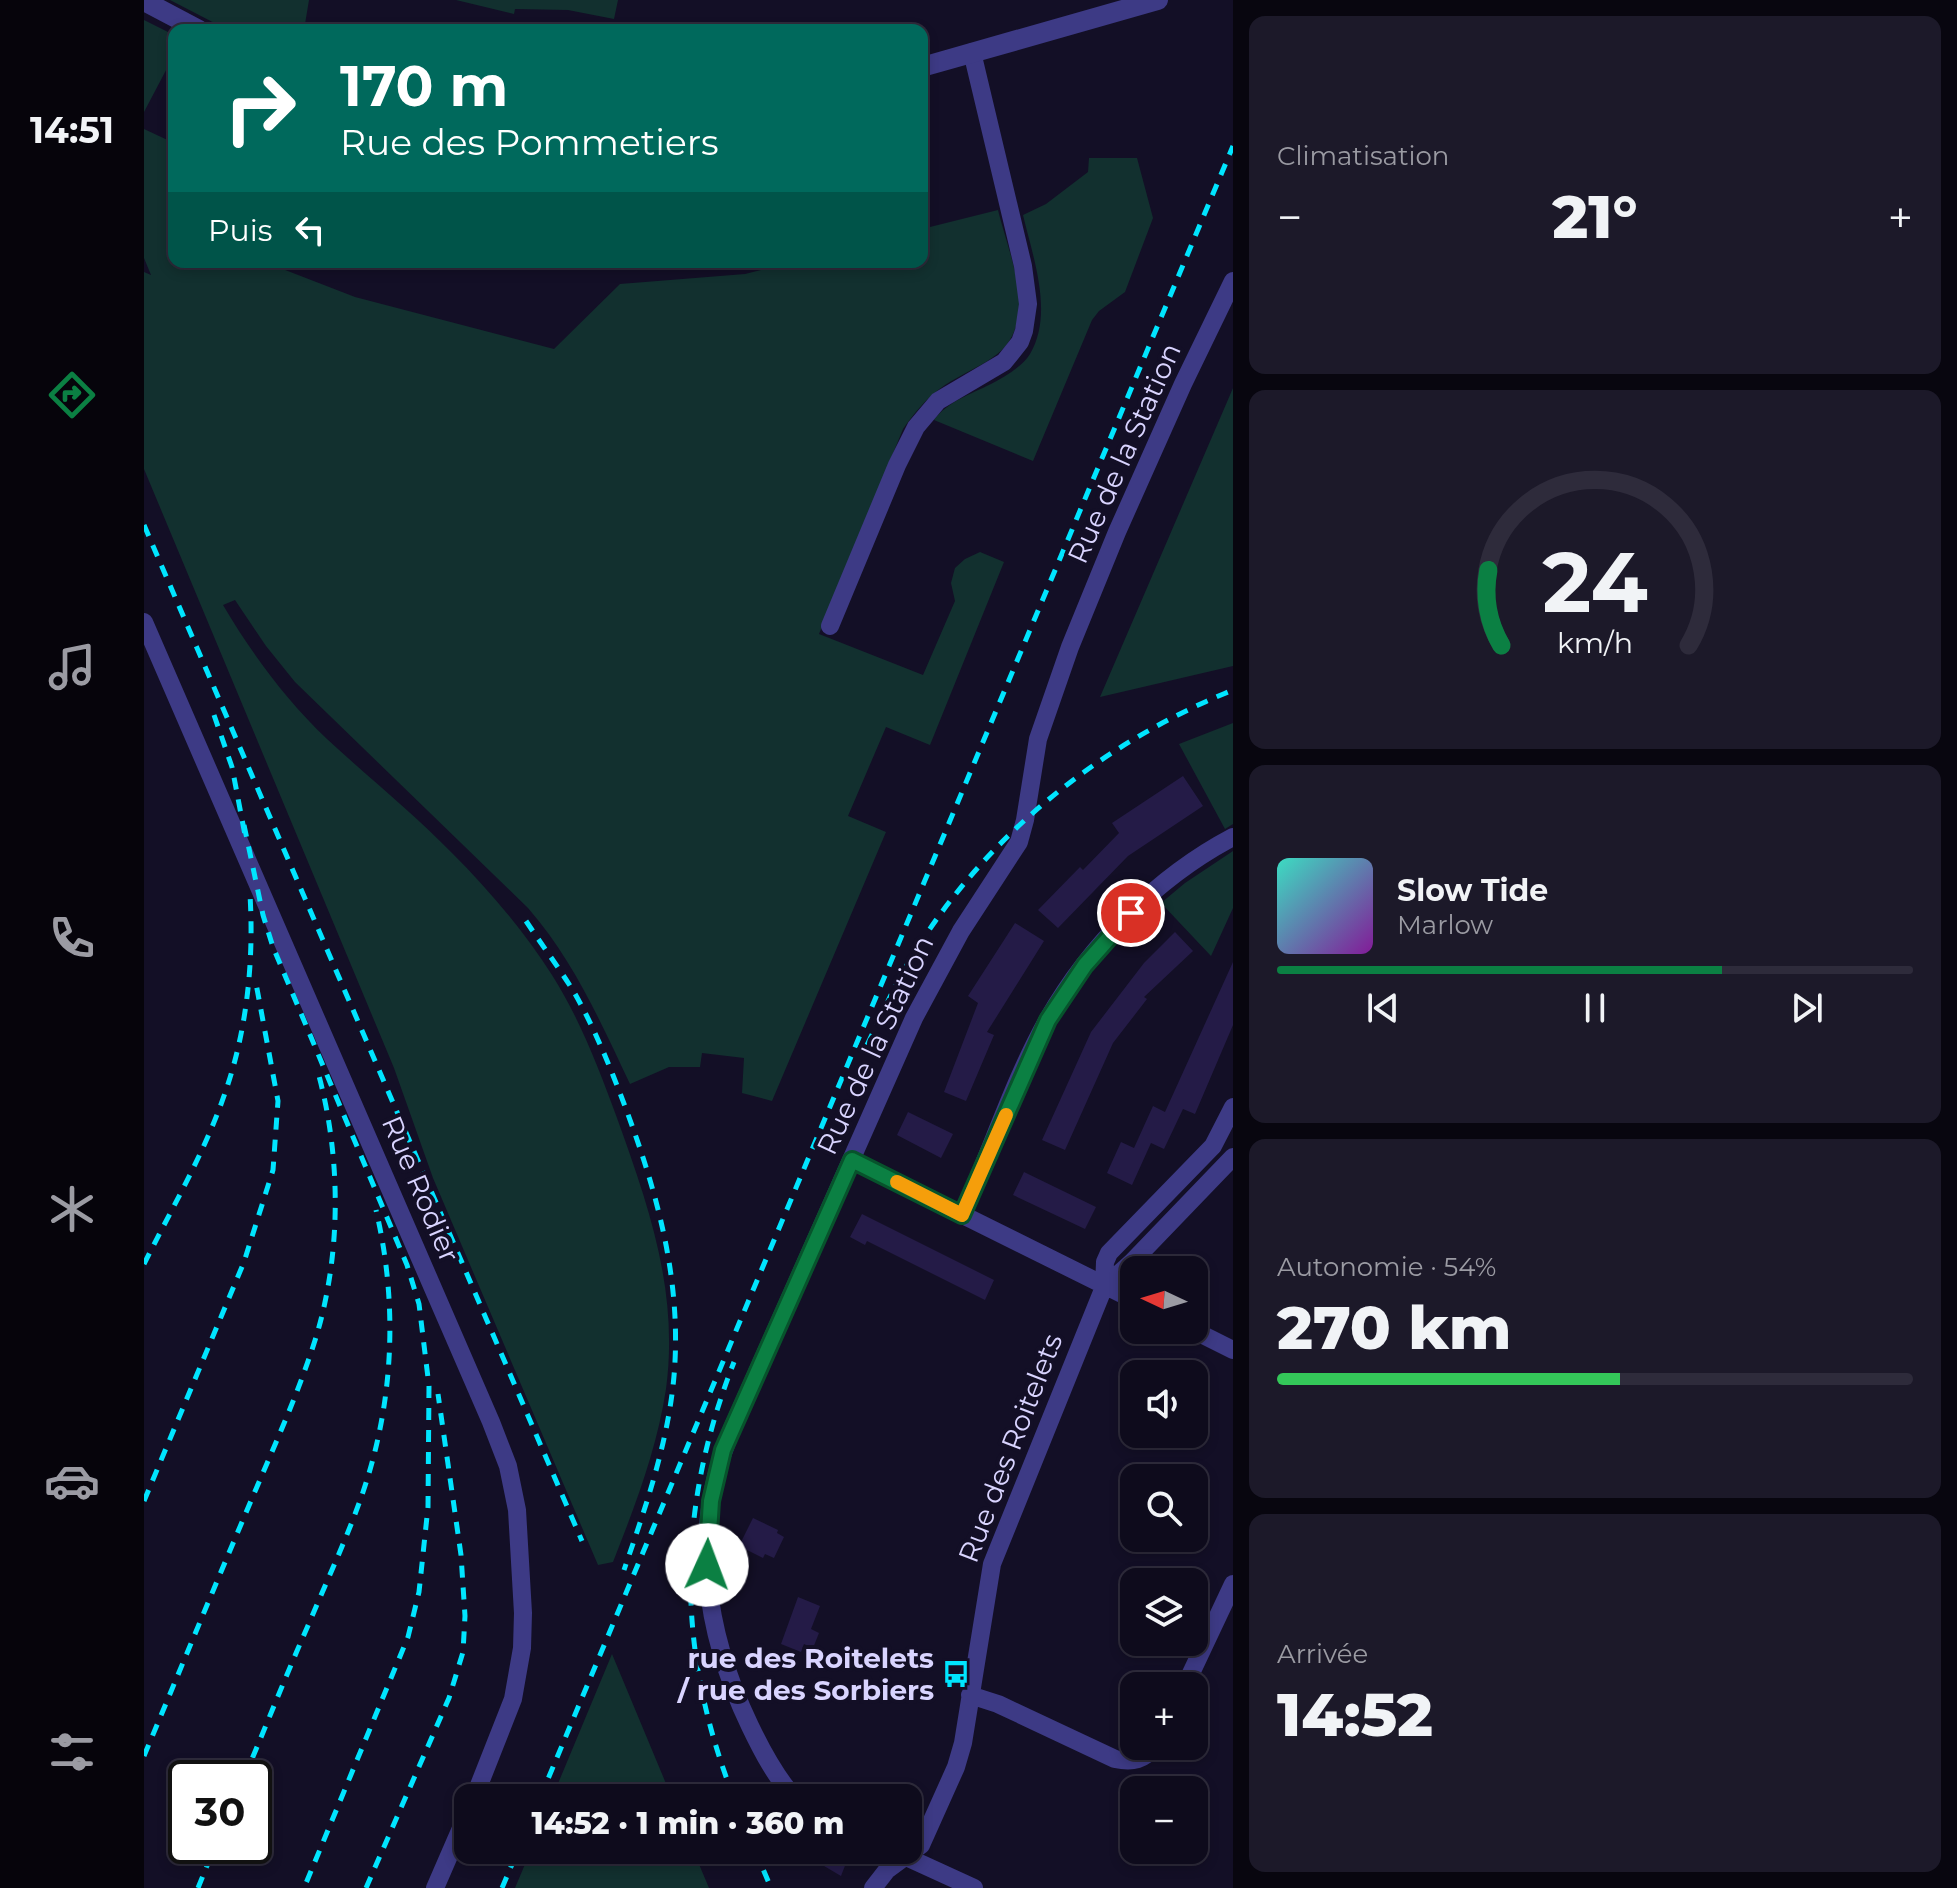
<!DOCTYPE html>
<html lang="fr">
<head>
<meta charset="utf-8">
<style>
	:root { --surface:#0e0b1c; --page:#1c1929; --text:#f1f3f6; --muted:#9b9ba3; --line:#2e2b3b; --accent:#0b8043 }
	body { margin:0; font-family:Montserrat,sans-serif; background:var(--page); color:var(--text); height:100vh; display:flex; flex-direction:column; font-size:30px; white-space:nowrap }
	* { box-sizing:border-box; margin:0 }
	p { font-size:26px; color:var(--muted) }
	.icon { flex:none; width:44px; height:44px; fill:none; stroke:currentColor; stroke-width:2; stroke-linecap:round; stroke-linejoin:round }
	.map { position:relative; flex:1; overflow:hidden }
	.side { display:flex; flex-direction:column; gap:16px; padding:16px; background:#08060f; width:724px }
	.side>* { flex:none }
	.banner { position:absolute; left:24px; top:24px; width:760px; height:244px; border-radius:16px; box-shadow:0 4px 12px #0003,0 0 0 2px var(--line); background:#00695c; color:#fff; overflow:hidden }
	.needle { width:52px; rotate:274deg }
	.controls { position:absolute; left:976px; top:1256px; display:grid; gap:16px }
	.controls a { display:grid; place-items:center; width:88px; height:88px; border-radius:16px; background:var(--surface); box-shadow:0 4px 12px #0003,0 0 0 2px var(--line); font-size:40px }
	.speed { position:absolute; left:24px; top:1760px; display:flex; gap:16px; font-size:40px; font-weight:700; text-align:center }
	.speed>* { display:grid; place-content:center; width:104px; height:104px; border-radius:50%; background:var(--surface); box-shadow:0 4px 12px #0003,0 0 0 2px var(--line); line-height:1 }
	.speed .limit { border:4px solid #111; border-radius:12px; background:#fff; color:#111 }
	.pin { position:absolute; display:grid; place-items:center; width:68px; height:68px; color:#fff; margin:-34px; border:4px solid #fff; border-radius:50%; box-shadow:0 2px 8px #0007 }
	.me { position:absolute; width:88px; margin:-44px; rotate:2deg; stroke-linejoin:round; filter:drop-shadow(0 0 6px #0008) }
	.turn { display:flex; align-items:center; gap:28px; height:168px; padding:0 40px; font-size:36px }
	.turn .icon { width:104px; height:104px; stroke-width:2.5 }
	.turn b { display:block; font-size:56px; line-height:68px }
	.then { display:flex; align-items:center; height:76px; padding:0 40px; background:#0003; gap:16px; font-size:30px }
	.big { font-size:60px; font-weight:800; line-height:1.1 }
	.side .widget { flex:1; display:flex; flex-direction:column; justify-content:center; gap:12px; min-width:0; padding:0 28px; border-radius:16px; background:var(--page) }
	.side .dial { align-items:center; gap:0 }
	.dial svg { height:208px; overflow:visible; fill:none; stroke:var(--line); stroke-width:7; stroke-linecap:round; text-anchor:middle }
	.dial text { fill:var(--text); stroke:none }
	.song { display:flex; align-items:center; gap:24px }
	.cover { width:96px; height:96px; border-radius:12px; background:linear-gradient(135deg,hsl(170 70% 55%),hsl(290 70% 35%)) }
	.played { height:8px; border-radius:4px; background:linear-gradient(90deg,var(--accent) 70%,var(--line) 70%) }
	.keys { display:flex; justify-content:space-around; direction:ltr }
	.heat { display:flex; justify-content:space-between; align-items:center; font-size:44px; direction:ltr }
	.charge { height:12px; border-radius:6px; background:linear-gradient(90deg,#34c759 54%,var(--line) 0) }
	.trip { position:absolute; left:310px; top:1784px; width:468px; height:80px; border-radius:16px; background:var(--surface); box-shadow:0 4px 12px #0003,0 0 0 2px var(--line); font-weight:800; line-height:80px; text-align:center }
	main { display:flex; flex:1; min-height:0 }
	.tab-bar { display:flex; flex-direction:column; width:144px; justify-content:space-around; align-items:center; background:#06040b; color:var(--muted) }
	.tab-bar .icon { width:56px; height:56px }
	.tab-bar .on { color:var(--accent) }
	.tab-bar b { font-size:36px; color:var(--text) }
	.map>svg:first-child { display:block }
	.green { fill:#12302f }
	.building { fill:#241b47 }
	.lines { fill:none; stroke-linecap:round; stroke-linejoin:round }
	.minor { stroke:#3d3a85; stroke-width:18 }
	.tertiary { stroke:#3d3a85; stroke-width:20 }
	.rail { stroke:#00e5ff; stroke-width:5; stroke-dasharray:12 10; stroke-linecap:butt }
	.route-casing { stroke:#07532c; stroke-width:20 }
	.route { stroke:#0b8043; stroke-width:14 }
	.slow { stroke:#f59e0b; stroke-width:14 }
	.labels { text-anchor:middle; stroke-width:8; stroke-linejoin:round; paint-order:stroke }
	.street-label { font-size:28px; fill:#d9d4ff; stroke:#130f26 }
	.poi-label { font-size:28px; font-weight:bold; fill:#d9d4ff; stroke:#130f26; text-anchor:end }
</style>
</head>
<body>
<main>
<nav class="tab-bar">
<b>14:51</b>
<svg class="icon on" aria-label="directions" viewBox="0 0 24 24"><path d="M12 3l9 9-9 9-9-9zM9 14v-3h6M13 9l2 2-2 2"/></svg>
<svg class="icon" aria-label="music" viewBox="0 0 24 24"><path d="M9 18V5l10-2v13"/><circle cx="6" cy="18" r="3"/><circle cx="16" cy="16" r="3"/></svg>
<svg class="icon" aria-label="phone" viewBox="0 0 24 24"><path d="M5 4h4l2 5-3 2q2 4 5 5l2-3 5 2v4C11 20 4 13 5 4z"/></svg>
<svg class="icon" aria-label="climate" viewBox="0 0 24 24"><path d="M12 3v18M4 7l16 10M4 17L20 7"/></svg>
<svg class="icon" aria-label="car" viewBox="0 0 24 24"><path d="M5 17H2v-5l4-1 3-4h7l3 4 3 1v5h-3M9 17h6M6 11h13"/><circle cx="7" cy="17" r="2"/><circle cx="17" cy="17" r="2"/></svg>
<svg class="icon" aria-label="filters" viewBox="0 0 24 24"><path d="M4 7h16M4 17h16"/><circle cx="9" cy="7" r="2"/><circle cx="15" cy="17" r="2"/></svg>
</nav>
<div class="map">
<svg width="1089" height="1888" viewBox="0 0 1089 1888">
	<rect width="100%" height="100%" fill="#130f26"/>
	<!-- green -->
	<path class="green" d="M26,0H165L160,30H84Z
		M312,0H474L470,19L424,10L371,9L370,14Z
		M0,20L30,35V55L0,112Z
		M0,129L30,143V262H138L136,268L211,297L410,349L476,284L601,274L649,262H778V229L854,210C860,235 875,275 875,300C876,356 840,360 801,385C784,396 770,413 759,429L675,634L779,675L811,601L807,583L811,568L821,559L836,552L860,562L786,745L742,727L704,816L742,832L628,1101L598,1093L600,1058L558,1053L556,1067H525L486,1084C456,1021 430,961 384,908L151,682L122,646L91,600L79,605C108,654 142,700 183,739C224,777 269,813 308,853C345,890 380,931 408,975C436,1019 455,1069 473,1118C505,1207 535,1292 522,1389C513,1449 491,1506 469,1562L454,1565L289,1178L250,1068L0,469V272L7,275L0,258Z
		M945,158H993L1009,218L981,292L955,311L948,320L889,461L790,420C803,402 827,394 847,384C860,377 878,367 886,354C910,313 889,258 879,215L902,204L944,172Z
		M1089,388V666L956,697L1080,409Z
		M1089,723V824L1081,829L1035,744Z
		M1089,851V908L1067,956L1017,903L1041,883Z
		M468,1654L528,1798H408Z
		M387,1850H549L565,1888H371Z"/>
	<!-- building -->
	<path class="building" d="M1039,776L1059,806L984,856L914,928L894,910L936,867L939,870L975,833L968,823Z
		M871,923L900,941L843,1032L850,1035L822,1101L800,1092L834,1003L824,996Z
		M1031,932L1049,951L1000,997L1003,999L969,1043L921,1150L898,1140L947,1032L1000,963Z
		M1089,962V1025L1051,1114L1039,1109L1020,1149L1007,1143L988,1185L963,1173L977,1142L990,1148L1009,1106L1021,1112Z
		M764,1112L809,1134L797,1158L753,1135Z
		M880,1172L952,1207L941,1229L869,1195Z
		M718,1214L850,1280L841,1300L723,1241L721,1245L706,1237Z
		M609,1518L634,1530L633,1533L640,1537L630,1558L621,1554L619,1558L595,1546Z
		M654,1597L676,1606L667,1629L675,1633L669,1648L660,1644L657,1652L637,1644Z
		M681,1850L704,1858L697,1876L675,1863Z"/>
	<g class="lines">
		<!-- minor -->
		<path class="minor" d="M0,622L347,1422L364,1466L373,1510L379,1613L378,1648L369,1699L330,1798
			M686,626L753,465L772,427L794,401L860,362L876,342L880,331L884,304L879,266L828,52
			M708,1160L990,1300
			M818,1215C847,1152 870,1079 904,1019C946,945 1013,877 1089,837
			M960,1287L988,1262L1089,1157
			M1049,1330L1089,1350
			M1041,1686L1089,1584
			M826,1695L854,1704L971,1759C989,1763 1000,1760 1011,1746
			M651,1798C632,1778 618,1751 606,1726C560,1630 546,1532 587,1431L770,1018L817,931L875,842L881,820L894,739L926,647L973,532L1039,384L1089,281
			M747,1850L830,1888
			M291,1888L324,1812
			M729,1888L743,1870L777,1845L812,1767L819,1743L848,1564L960,1287L961,1262L965,1253L1069,1146L1089,1107"/>
		<!-- tertiary -->
		<path class="tertiary" d="M0,1L55,30
			M778,67L1014,0"/>
		<!-- rail -->
		<path class="rail" d="M0,525L438,1541
			M70,715L88,767L101,835
			M100,825L119,915L129,947L263,1265L275,1304L285,1386L284,1507L275,1592L264,1637L160,1888
			M382,921C398,945 415,968 430,992C451,1029 467,1069 482,1109C514,1195 538,1283 530,1376C524,1443 502,1506 480,1570
			M723,1045C737,1016 750,986 767,958C841,836 957,743 1089,690
			M0,1264C28,1208 61,1152 81,1093C103,1030 110,961 106,895
			M0,1501L100,1262L129,1170L134,1101L111,978
			M0,1756C34,1675 67,1595 101,1515C126,1455 154,1396 173,1334C197,1252 197,1159 175,1076
			M100,1778C122,1726 143,1673 166,1621C184,1578 204,1536 219,1492C250,1401 254,1303 232,1210
			M396,1798L1089,146
			M590,1798C532,1650 532,1510 590,1362
			M611,1850L627,1888
			M54,1888L71,1846
			M222,1888L305,1698L319,1652L321,1616L317,1555L294,1394
			M358,1888L374,1850"/>
	</g>
	<g class="lines">
		<!-- route casing -->
		<g class="route-casing">
			<path id="route" d="M563,1565L567,1501L579,1450L708,1160L818,1215L904,1020L941,965L987,913"/>
		</g>
		<!-- route -->
		<use href="#route" class="route"/>
		<!-- slow -->
		<path class="slow" d="M753,1182L818,1215L862,1115"/>
	</g>
	<!-- icons -->
	<defs>
		<g id="bus-bare" transform="scale(2.16)"><path d="M-5-6H5V4H4V6H2V4H-2V6H-4V4H-5ZM-3.5-4V0h7V-4ZM-3.5 1.2v1.5H-2V1.2ZM2 1.2v1.5H3.5V1.2Z" fill="#00e5ff" stroke="#130f26" stroke-width="2.5" paint-order="stroke"/></g>
	</defs>
	<g fill-rule="evenodd">
		<use href="#bus-bare" x="812" y="1674"/>
	</g>
	<g class="labels">
		<!-- street labels -->
		<g class="street-label">
			<text transform="translate(980 453) rotate(-66)" y="10">Rue de la Station</text>
			<text transform="translate(731 1045) rotate(-65)" y="10">Rue de la Station</text>
			<text transform="translate(277 1189) rotate(67)" y="10">Rue Rodier</text>
			<text transform="translate(866 1448) rotate(-69)" y="10">Rue des Roitelets</text>
		</g>
		<!-- poi labels -->
		<g class="poi-label">
			<text x="790" y="1668">rue des Roitelets<tspan x="790" dy="32">/ rue des Sorbiers</tspan></text>
		</g>
	</g>
</svg>
<div class="controls">
<a><svg class="needle" viewBox="-14 -14 28 28"><path d="M0-13l5 13h-10z" fill="#e53935"/><path d="M0 13l5-13h-10z" fill="#9b9ba3"/></svg></a>
<a><svg class="icon" aria-label="sound" viewBox="0 0 24 24"><path d="M4 9h4l5-4v14l-5-4H4zM17 9q2 3 0 6"/></svg></a>
<a><svg class="icon" aria-label="search" viewBox="0 0 24 24"><circle cx="10" cy="10" r="6"/><path d="M15 15l6 6"/></svg></a>
<a><svg class="icon" aria-label="layers" viewBox="0 0 24 24"><path d="M12 4l9 5-9 5-9-5zM3 14l9 5 9-5"/></svg></a>
<a>+</a>
<a>−</a>
</div>
<div class="speed"><div class="limit">30</div></div>
<div class="pin" style="left:987px;top:913px;background:#d93025"><svg class="icon" aria-label="arrive" viewBox="0 0 24 24"><path d="M6 21V4h12l-3 4 3 4H6"/></svg></div>
<svg class="me" style="left:563px;top:1565px" viewBox="-20 -20 40 40"><circle r="19" fill="#fff"/><path d="M0-13L10 11 0 6-10 11z" fill="#0b8043"/></svg>
<div class="trip">14:52 · 1 min · 360 m</div>
<div class="banner">
<div class="turn"><svg class="icon" aria-label="right" viewBox="0 0 24 24"><path d="M7 20v-9h11M14 6l5 5-5 5"/></svg><div><b>170 m</b>Rue des Pommetiers</div></div>
<div class="then">Puis<svg class="icon" aria-label="left" viewBox="0 0 24 24"><path d="M17 20v-9H6M10 6l-5 5 5 5"/></svg></div>
</div>
</div>
<section class="side">
<div class="widget"><p>Climatisation</p>
<div class="heat"><a>−</a><b class="big">21°</b><a>+</a></div>
</div>
<div class="widget dial"><svg viewBox="0 0 100 80">
<path d="M14 69A42 42 0 1 1 86 69"/>
<path d="M14 69A42 42 0 0 1 9 40" stroke="#0b8043"/>
<text x="50" y="56" font-size="32" font-weight="700">24</text>
<text x="50" y="72" font-size="11">km/h</text>
</svg></div>
<div class="widget">
<div class="song"><i class="cover"></i><div><b>Slow Tide</b><p>Marlow</p></div></div>
<div class="played"></div>
<div class="keys"><svg class="icon" aria-label="previous" viewBox="0 0 24 24"><path d="M18 5L8 12l10 7zM5 5v14"/></svg><svg class="icon" aria-label="pause" viewBox="0 0 24 24"><path d="M8 5v14M16 5v14"/></svg><svg class="icon" aria-label="next" viewBox="0 0 24 24"><path d="M6 5l10 7-10 7zM19 5v14"/></svg></div>
</div>
<div class="widget"><p>Autonomie · 54%</p><b class="big">270 km</b><div class="charge"></div></div>
<div class="widget"><p>Arrivée</p><b class="big">14:52</b></div>
</section>
</main>
</body>
</html>
